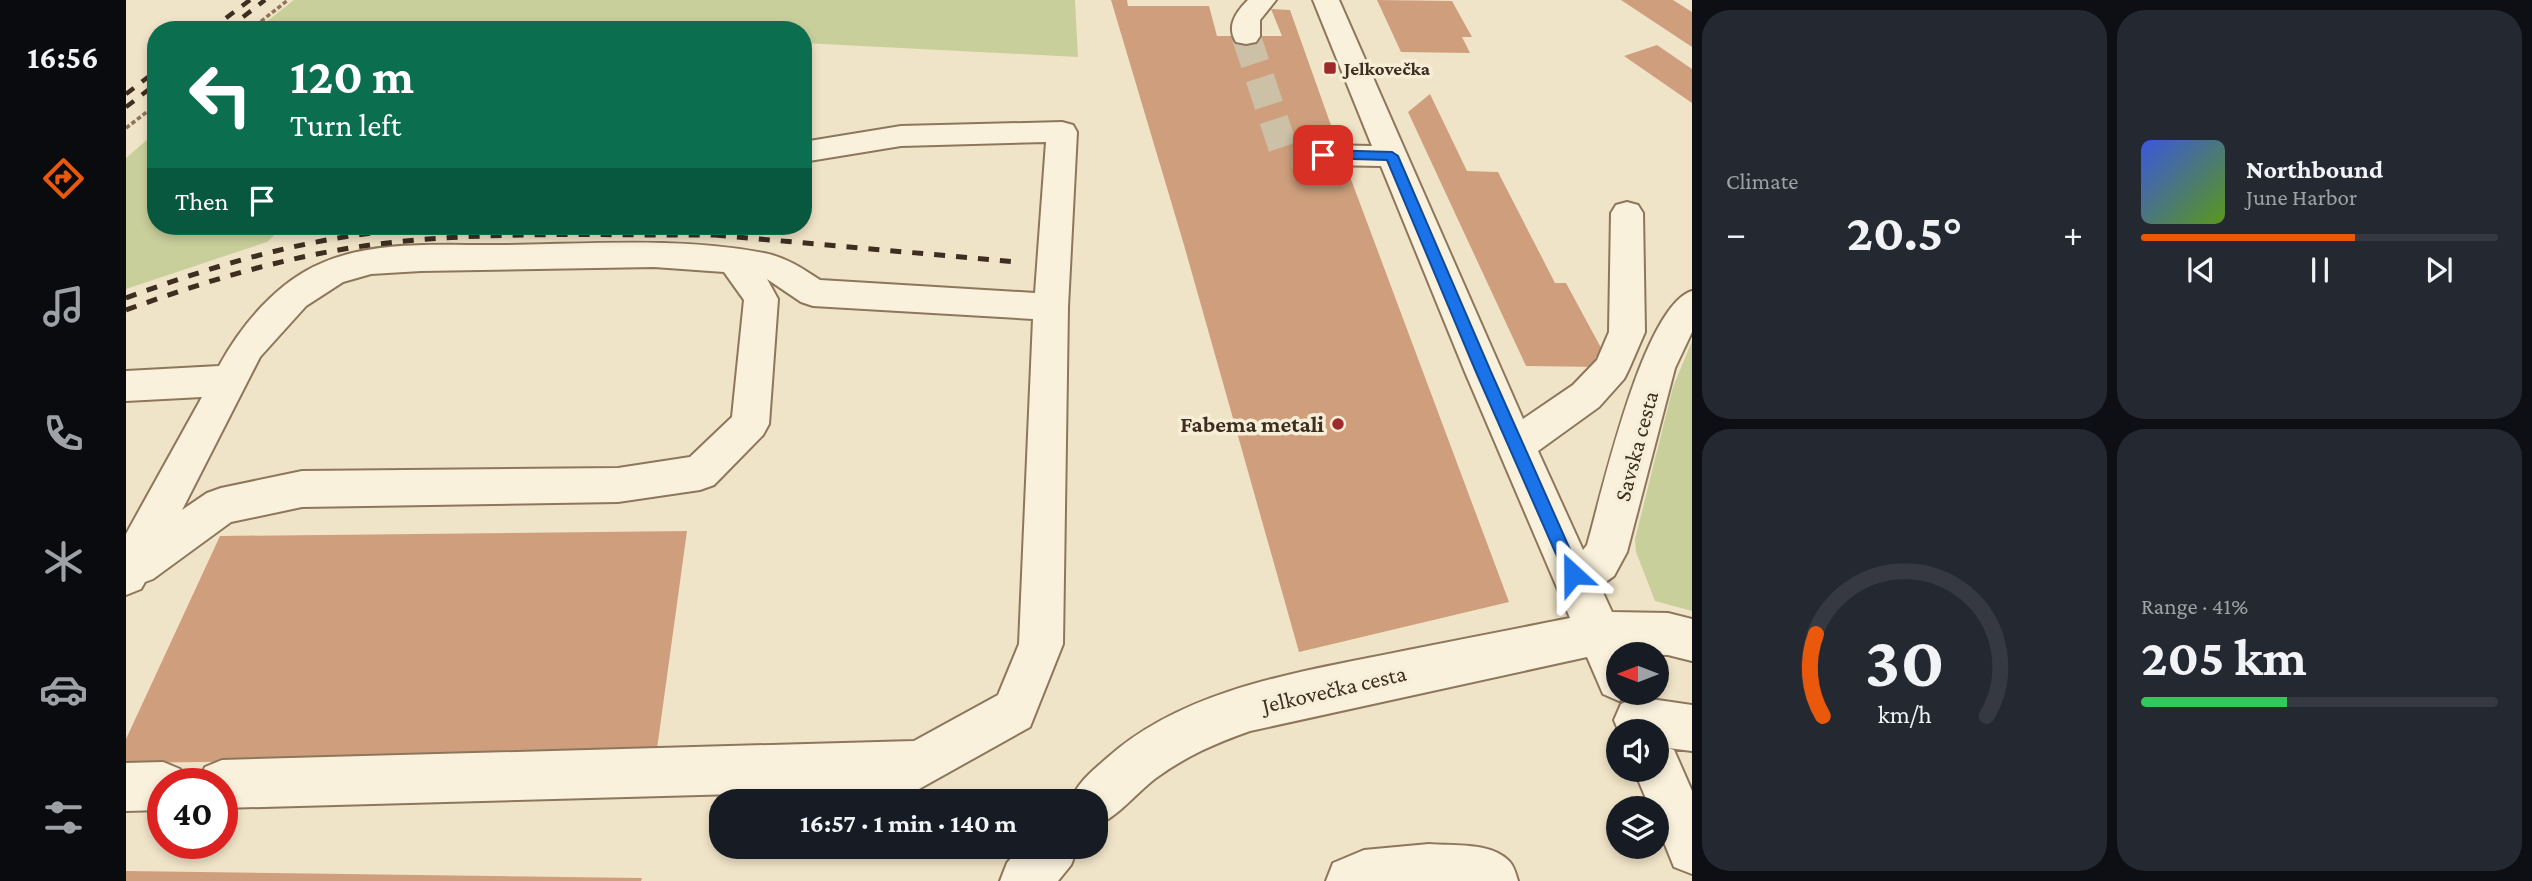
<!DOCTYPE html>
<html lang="en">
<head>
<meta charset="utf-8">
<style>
	:root { --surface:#171b24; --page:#242831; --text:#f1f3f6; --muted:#9ea1a6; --line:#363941; --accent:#ea580c }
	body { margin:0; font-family:"Crimson Pro",serif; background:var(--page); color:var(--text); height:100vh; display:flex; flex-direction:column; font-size:26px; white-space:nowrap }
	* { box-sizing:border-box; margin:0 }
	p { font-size:23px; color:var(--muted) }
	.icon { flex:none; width:38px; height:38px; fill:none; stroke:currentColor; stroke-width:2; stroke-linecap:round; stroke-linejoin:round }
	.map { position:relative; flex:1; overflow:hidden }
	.side { display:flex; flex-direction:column; gap:10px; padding:10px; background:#0d0f14; width:840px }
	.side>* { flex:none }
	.banner { position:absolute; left:21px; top:21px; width:665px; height:214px; border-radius:28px; box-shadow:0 4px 10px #0003; background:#0b6e4f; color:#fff; overflow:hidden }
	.needle { width:46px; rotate:270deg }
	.buttons { position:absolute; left:1480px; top:642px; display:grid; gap:14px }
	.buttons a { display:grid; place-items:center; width:63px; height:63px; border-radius:50%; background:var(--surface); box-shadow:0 4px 10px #0003; font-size:35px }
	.speed { position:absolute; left:21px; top:768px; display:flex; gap:14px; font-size:35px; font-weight:700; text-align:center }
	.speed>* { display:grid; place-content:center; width:91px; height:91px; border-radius:50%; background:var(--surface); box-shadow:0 4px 10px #0003; line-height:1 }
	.speed .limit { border:10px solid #d22; background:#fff; color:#111 }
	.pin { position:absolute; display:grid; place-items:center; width:60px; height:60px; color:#fff; margin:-30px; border-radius:14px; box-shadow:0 4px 10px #0006 }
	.me { position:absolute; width:77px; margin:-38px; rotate:336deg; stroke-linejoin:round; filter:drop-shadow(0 0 5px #0008) }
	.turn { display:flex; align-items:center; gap:24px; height:147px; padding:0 28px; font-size:32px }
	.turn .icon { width:91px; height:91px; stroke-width:2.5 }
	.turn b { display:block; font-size:49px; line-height:60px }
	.then { display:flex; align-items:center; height:66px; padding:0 28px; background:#0003; gap:14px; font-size:26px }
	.big { font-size:52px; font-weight:700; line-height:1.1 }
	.side .widget { flex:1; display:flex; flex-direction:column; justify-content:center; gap:10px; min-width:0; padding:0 24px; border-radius:28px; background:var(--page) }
	.side .dial { align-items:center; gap:0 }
	.dial svg { height:182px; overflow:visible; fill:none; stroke:var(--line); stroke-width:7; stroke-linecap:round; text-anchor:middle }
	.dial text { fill:var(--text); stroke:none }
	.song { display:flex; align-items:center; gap:21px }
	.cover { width:84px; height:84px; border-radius:10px; background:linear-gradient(135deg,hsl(230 70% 55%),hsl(90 70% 35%)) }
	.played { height:7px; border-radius:4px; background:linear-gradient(90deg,var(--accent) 60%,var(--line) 60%) }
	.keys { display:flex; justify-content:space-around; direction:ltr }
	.heat { display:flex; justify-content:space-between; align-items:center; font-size:38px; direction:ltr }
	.charge { height:10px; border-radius:5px; background:linear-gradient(90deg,#34c759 41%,var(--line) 0) }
	.side .tiles { flex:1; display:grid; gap:10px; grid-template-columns:repeat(2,1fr) }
	.trip { position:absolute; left:583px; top:789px; width:399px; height:70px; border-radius:28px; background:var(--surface); box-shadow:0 4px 10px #0003; font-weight:700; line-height:70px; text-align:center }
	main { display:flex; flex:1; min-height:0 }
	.tab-bar { display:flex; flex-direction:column; width:126px; justify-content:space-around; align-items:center; background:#090b0e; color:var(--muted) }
	.tab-bar .icon { width:49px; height:49px }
	.tab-bar .active { color:var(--accent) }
	.tab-bar b { font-size:32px; color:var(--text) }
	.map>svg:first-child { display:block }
	.green { fill:#c9cf9b }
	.building { fill:#cf9f7d }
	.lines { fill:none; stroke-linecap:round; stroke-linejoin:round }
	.minor-tunnel { stroke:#ccc0a6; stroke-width:29; stroke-dasharray:29 15; stroke-linecap:butt }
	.minor-casing { stroke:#8d765c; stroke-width:4 }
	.path { stroke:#8d765c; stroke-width:3.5; stroke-dasharray:4.5 2.5; stroke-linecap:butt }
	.minor { fill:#faf1dc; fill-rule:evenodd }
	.rail-far1 { stroke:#3d2e20; stroke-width:4.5; stroke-dasharray:10 10; stroke-linecap:butt }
	.rail { stroke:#3d2e20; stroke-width:5; stroke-dasharray:11 11; stroke-linecap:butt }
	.route { fill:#1a73e8; stroke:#114b97; stroke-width:2 }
	.poi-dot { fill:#9e2a2b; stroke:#f7eed8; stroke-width:2.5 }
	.labels { text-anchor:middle; stroke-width:7; stroke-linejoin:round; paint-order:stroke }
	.far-poi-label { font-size:19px; font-weight:bold; fill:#3d2e20; stroke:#f7eed8; text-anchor:start }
	.poi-label { font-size:23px; font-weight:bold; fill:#3d2e20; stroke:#f7eed8; text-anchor:end }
	.street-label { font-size:23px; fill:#3d2e20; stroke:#f7eed8 }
</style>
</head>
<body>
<main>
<nav class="tab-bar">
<b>16:56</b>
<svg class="icon active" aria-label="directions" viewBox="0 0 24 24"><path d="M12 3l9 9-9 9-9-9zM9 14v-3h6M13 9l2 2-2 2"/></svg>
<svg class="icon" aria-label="music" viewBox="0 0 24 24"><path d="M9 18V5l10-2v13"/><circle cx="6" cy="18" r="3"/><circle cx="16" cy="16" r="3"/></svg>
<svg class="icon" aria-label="phone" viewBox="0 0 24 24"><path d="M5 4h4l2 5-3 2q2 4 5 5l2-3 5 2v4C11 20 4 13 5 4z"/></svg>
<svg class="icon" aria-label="climate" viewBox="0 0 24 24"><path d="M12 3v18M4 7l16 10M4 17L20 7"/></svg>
<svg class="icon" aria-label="car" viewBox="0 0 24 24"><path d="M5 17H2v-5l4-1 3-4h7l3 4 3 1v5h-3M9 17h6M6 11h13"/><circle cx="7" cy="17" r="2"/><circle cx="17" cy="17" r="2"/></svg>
<svg class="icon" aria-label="filters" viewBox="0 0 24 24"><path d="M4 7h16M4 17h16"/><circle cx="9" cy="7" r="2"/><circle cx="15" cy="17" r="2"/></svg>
</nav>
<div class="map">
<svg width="1566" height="881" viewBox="0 0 1566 881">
	<rect width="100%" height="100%" fill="#f0e4c8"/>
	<!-- green -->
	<path class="green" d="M168,0H949L952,57L677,43V30H130Z
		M30,132V226H158L141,242L0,289V158Z
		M1566,341V611L1529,601L1510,552L1509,539L1547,387Z"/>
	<!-- building -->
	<path class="building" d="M985,0H1001L1002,6H1083L1091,36H1156L1145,9L1164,10L1212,145L1194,144L1200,164L1220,166L1383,602L1173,652L1058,245Z
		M1251,0L1326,1L1346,37H1336L1344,53L1275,52Z
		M1495,0H1547L1566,12V47Z
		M1531,45L1566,69V103L1498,56Z
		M1304,94L1341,171L1372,172L1429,283H1440L1480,357H1469L1475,367L1400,366L1282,112Z
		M561,531L530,756L0,763V739L94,536Z
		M0,871L516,878L515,881H0Z"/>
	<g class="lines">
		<!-- minor-tunnel -->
		<path class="minor-tunnel" d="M1120,36L1159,154L1197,155"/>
		<!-- minor casing -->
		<g class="minor-casing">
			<path id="minor" d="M1122,0H1150L1134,20V36L1130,42L1120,44L1110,42C1100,26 1110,12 1122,0Z
				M1187,0H1213L1397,419L1447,385L1471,360L1483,332L1485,213L1490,205L1501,202L1512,205L1517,213L1519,332L1503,369L1498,379L1473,407L1412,451L1457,550L1461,545C1476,493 1517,306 1566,291V332L1549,368L1501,552L1488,576L1474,586L1486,612L1542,613L1566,619V661L1542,655L1493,654V693H1509L1493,701L1477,694L1461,657L1124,731C1090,743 1060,756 1030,778C1009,794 994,815 970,826V802H944C952,782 965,772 981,758C1061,687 1176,672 1277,651C1333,640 1389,629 1444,618L1339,372L1255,166L1197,165L1186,162L1182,155L1186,148L1197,145L1246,146Z
				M936,122L947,125L951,132L942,307L937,644L904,727L793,789L96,808V784H72L79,767L96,760L788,741L872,695L893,644L907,319L687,306L675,302L641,279L652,299L643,424L637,435L588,485L574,490L492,502L176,507L105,522L27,579L19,582L15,589L0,595V534L76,397L0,401V371L93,366C115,325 152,281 196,263C251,239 320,246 379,245C465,244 553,237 638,253C659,257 676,268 694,280L909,293L920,142L775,146L677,162V142L775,126ZM528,267L598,272L618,300L606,417L564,457L492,468L176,471L95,488L81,493L56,510L134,357L180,306L217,282L245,274L295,271Z
				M1511,697L1566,705V751L1542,748L1548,750L1566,791V874L1548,867L1531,825V808H1524L1508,770H1531V732H1493L1488,720L1495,704Z
				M37,762L54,769L60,784H37V810L0,811V763Z
				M1303,844C1327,846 1365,842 1383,861C1388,866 1390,874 1392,881H1200L1207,863L1238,850Z
				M894,847H952L945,865L932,881H874L881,863Z"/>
		</g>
		<!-- path -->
		<path class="path" d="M124,30L162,0
			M0,128L30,105"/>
		<!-- minor -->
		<use href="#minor" class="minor"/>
		<!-- rail-far1 -->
		<path class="rail-far1" d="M117,17L139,0
			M84,30L124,0
			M0,94L30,71
			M0,107L30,84
			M257,232L336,226"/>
		<!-- rail -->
		<path class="rail" d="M589,235L891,262
			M0,298C89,265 180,238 275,230
			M0,310C82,280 165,255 252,244C366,230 484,236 599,235"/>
	</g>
	<!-- route -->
	<path class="route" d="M1197,150L1266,152L1272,156L1365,372L1455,574L1453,579L1447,582L1441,579L1350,372L1261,160L1193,158L1191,155Z"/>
	<!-- markers -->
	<g class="poi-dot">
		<rect x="1197" y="61" width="14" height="14" rx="3.5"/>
		<circle cx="1212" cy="424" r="7"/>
	</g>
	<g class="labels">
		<!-- far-poi labels -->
		<g class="far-poi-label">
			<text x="1218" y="75">Jelkovečka</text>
		</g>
		<!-- poi labels -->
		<g class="poi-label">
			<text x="1198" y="432">Fabema metali</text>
		</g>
		<!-- street labels -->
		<g class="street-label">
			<text transform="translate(1510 446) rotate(-75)" y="8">Savska cesta</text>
			<text transform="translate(1208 689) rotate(-13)" y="8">Jelkovečka cesta</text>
		</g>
	</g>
</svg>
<div class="buttons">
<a><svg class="needle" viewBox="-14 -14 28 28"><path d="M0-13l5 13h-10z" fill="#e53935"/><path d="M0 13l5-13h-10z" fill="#9ea1a6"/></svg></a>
<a><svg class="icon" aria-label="sound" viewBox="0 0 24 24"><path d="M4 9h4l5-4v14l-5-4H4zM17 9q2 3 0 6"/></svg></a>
<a><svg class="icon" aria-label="layers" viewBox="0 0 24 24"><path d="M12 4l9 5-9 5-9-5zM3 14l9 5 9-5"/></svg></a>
</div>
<div class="speed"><div class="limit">40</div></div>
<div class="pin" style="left:1197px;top:155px;background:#d93025"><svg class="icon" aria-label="arrive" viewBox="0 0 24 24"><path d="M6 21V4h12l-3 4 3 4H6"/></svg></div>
<svg class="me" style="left:1447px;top:574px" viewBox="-20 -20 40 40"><path d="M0-17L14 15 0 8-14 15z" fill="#1a73e8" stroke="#fff" stroke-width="4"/></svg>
<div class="trip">16:57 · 1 min · 140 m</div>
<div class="banner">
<div class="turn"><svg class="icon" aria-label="left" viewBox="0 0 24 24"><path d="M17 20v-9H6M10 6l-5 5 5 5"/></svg><div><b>120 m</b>Turn left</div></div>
<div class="then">Then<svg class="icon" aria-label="arrive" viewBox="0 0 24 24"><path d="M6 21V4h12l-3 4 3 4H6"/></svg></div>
</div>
</div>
<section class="side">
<div class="tiles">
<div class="widget"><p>Climate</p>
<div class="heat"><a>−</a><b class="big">20.5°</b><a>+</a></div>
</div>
<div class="widget">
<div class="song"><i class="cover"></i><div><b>Northbound</b><p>June Harbor</p></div></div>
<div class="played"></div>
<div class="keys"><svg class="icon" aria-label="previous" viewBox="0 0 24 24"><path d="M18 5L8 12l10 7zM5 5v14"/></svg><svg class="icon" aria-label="pause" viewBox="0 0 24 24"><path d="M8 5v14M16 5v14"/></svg><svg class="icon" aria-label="next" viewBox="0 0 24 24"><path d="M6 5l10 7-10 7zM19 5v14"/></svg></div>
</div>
<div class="widget dial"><svg viewBox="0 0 100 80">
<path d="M14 69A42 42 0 1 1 86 69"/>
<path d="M14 69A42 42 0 0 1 11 33" stroke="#ea580c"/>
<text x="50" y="56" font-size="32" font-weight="700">30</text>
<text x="50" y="72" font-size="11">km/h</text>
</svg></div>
<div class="widget"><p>Range · 41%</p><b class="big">205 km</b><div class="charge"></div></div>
</div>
</section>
</main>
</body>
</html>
